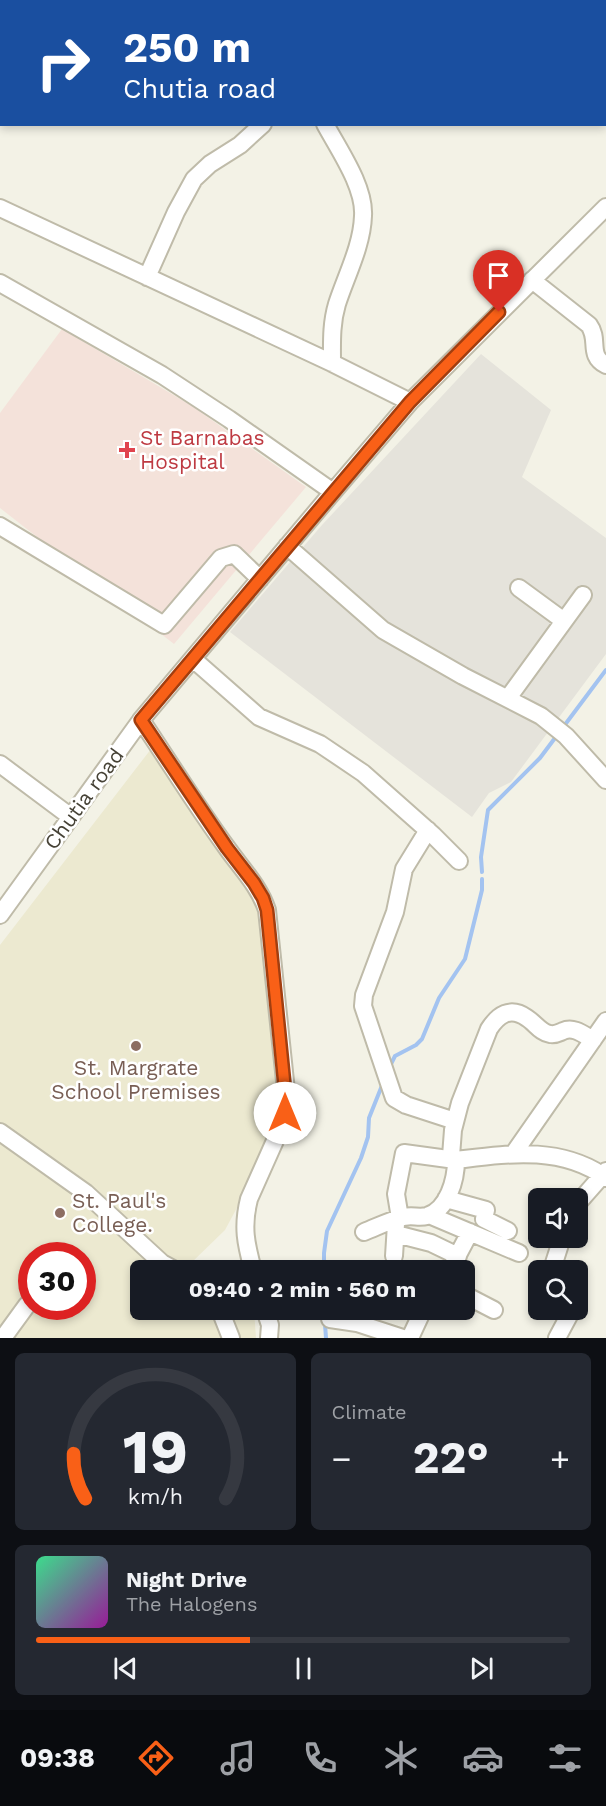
<!DOCTYPE html>
<html lang="en">
<head>
<meta charset="utf-8">
<style>
	:root { --surface:#171b24; --page:#242831; --text:#f1f3f6; --muted:#9ea1a6; --line:#363941; --accent:#f96017 }
	body { margin:0; font-family:"Work Sans",sans-serif; background:var(--page); color:var(--text); height:100vh; display:flex; flex-direction:column; font-size:22px; white-space:nowrap }
	* { box-sizing:border-box; margin:0 }
	p { font-size:20px; color:var(--muted) }
	.icon { flex:none; width:33px; height:33px; fill:none; stroke:currentColor; stroke-width:2; stroke-linecap:round; stroke-linejoin:round }
	.map { position:relative; height:1338px; overflow:hidden }
	.details { display:flex; flex-direction:column; gap:15px; padding:15px; background:#0d0f14; flex:1 }
	.details>* { flex:none }
	.guide { position:absolute; left:0px; top:0px; width:606px; height:126px; box-shadow:0 3px 9px #0003; background:#1a4fa0; color:#fff; overflow:hidden }
	.tools { position:absolute; left:528px; top:1188px; display:grid; gap:12px }
	.tools a { display:grid; place-items:center; width:60px; height:60px; border-radius:9px; background:var(--surface); box-shadow:0 3px 9px #0003; font-size:30px }
	.speed { position:absolute; left:18px; top:1242px; display:flex; gap:12px; font-size:30px; font-weight:700; text-align:center }
	.speed>* { display:grid; place-content:center; width:78px; height:78px; border-radius:50%; background:var(--surface); box-shadow:0 3px 9px #0003; line-height:1 }
	.speed .limit { border:9px solid #d22; background:#fff; color:#111 }
	.pin { position:absolute; display:grid; place-items:center; width:51px; height:51px; color:#fff; margin:-62px -26px; border-radius:50% 50% 50% 0; rotate:-45deg; box-shadow:0 0 6px #0007 }
	.pin .icon { rotate:45deg }
	.me { position:absolute; width:66px; margin:-33px; rotate:0deg; stroke-linejoin:round; filter:drop-shadow(0 0 4px #0008) }
	.turn { display:flex; align-items:center; gap:21px; height:126px; padding:0 24px; font-size:27px }
	.turn .icon { width:78px; height:78px; stroke-width:2.5 }
	.turn b { display:block; font-size:42px; line-height:51px }
	.big { font-size:45px; font-weight:700; line-height:1.1 }
	.details .tile { flex:1; display:flex; flex-direction:column; justify-content:center; gap:9px; min-width:0; padding:0 21px; border-radius:9px; background:var(--page) }
	.details .dial { align-items:center; gap:0 }
	.dial svg { height:156px; overflow:visible; fill:none; stroke:var(--line); stroke-width:7; stroke-linecap:round; text-anchor:middle }
	.dial text { fill:var(--text); stroke:none }
	.song { display:flex; align-items:center; gap:18px }
	.cover { width:72px; height:72px; border-radius:9px; background:linear-gradient(135deg,hsl(150 70% 55%),hsl(300 70% 35%)) }
	.played { height:6px; border-radius:3px; background:linear-gradient(90deg,var(--accent) 40%,var(--line) 40%) }
	.keys { display:flex; justify-content:space-around; direction:ltr }
	.heat { display:flex; justify-content:space-between; align-items:center; font-size:33px; direction:ltr }
	.details .tiles { flex:1; display:grid; gap:15px; grid-template-columns:1fr 1fr }
	.tile:last-child { grid-column:span 2 }
	.trip { position:absolute; left:130px; top:1260px; width:345px; height:60px; border-radius:9px; background:var(--surface); box-shadow:0 3px 9px #0003; font-weight:700; line-height:60px; text-align:center }
	.dock { display:flex; height:96px; justify-content:space-around; align-items:center; background:#090b0e; color:var(--muted) }
	.dock .icon { width:42px; height:42px }
	.dock .active { color:var(--accent) }
	.dock b { font-size:27px; color:var(--text) }
	.map>svg:first-child { display:block }
	.industrial { fill:#e5e3db }
	.education { fill:#ece9d0; fill-rule:evenodd }
	.medical { fill:#f4e2da }
	.lines { fill:none; stroke-linecap:round; stroke-linejoin:round }
	.stream { stroke:#a3c3f0; stroke-width:4 }
	.minor-casing { stroke:#bfbba9; stroke-width:20 }
	.minor { stroke:#fff; stroke-width:16 }
	.route-casing { stroke:#a23e0f; stroke-width:15 }
	.route { stroke:#f96017; stroke-width:10 }
	.health-dot { fill:#e0444e; stroke:#fff; stroke-width:2 }
	.education-dot { fill:#8d6e63; stroke:#fff; stroke-width:2 }
	.labels { text-anchor:middle; stroke-width:5; stroke-linejoin:round; paint-order:stroke }
	.health-label { font-size:21px; fill:#be3a42; stroke:#fff; text-anchor:start }
	.street-label { font-size:21px; fill:#464236; stroke:#fff }
	.education-label { font-size:21px; fill:#785e54; stroke:#fff }
</style>
</head>
<body>
<div class="map">
<svg width="606" height="1338" viewBox="0 0 606 1338">
	<rect width="100%" height="100%" fill="#f3f2e6"/>
	<!-- industrial -->
	<path class="industrial" d="M481,354L551,410L522,477L606,538V654L511,782L489,793L472,817L230,632L322,525Z"/>
	<!-- education -->
	<path class="education" d="M151,749L258,879L279,1103L253,1178L225,1230L188,1266H250L251,1270H141V1310H254L256,1338H0V945ZM32,1256H82V1306H32Z"/>
	<!-- medical -->
	<path class="medical" d="M62,329L192,406L306,487L174,644L0,508V413Z"/>
	<g class="lines">
		<!-- stream -->
		<path class="stream" d="M564,726L606,670
			M482,872L481,857L488,810L540,758L558,734
			M389,1068L395,1056L416,1045L422,1039L439,998L465,959L482,890V879
			M324,1270V1253L327,1231L361,1158L368,1137L369,1118L383,1083
			M324,1310L326,1338"/>
		<!-- minor casing -->
		<g class="minor-casing">
			<path id="minor" d="M535,0H540
				M174,2L175,0
				M384,2L385,0
				M483,2V0
				M586,2L588,0
				M325,124C339,150 365,187 363,216C362,246 346,276 337,304C331,324 332,343 332,363
				M0,208L332,363L410,402
				M147,277L176,212L194,179L210,164L240,145L263,124
				M532,280L589,325C600,340 587,355 606,365
				M0,283L162,375L229,419L333,492
				M0,526L164,625L221,558L234,554L260,579
				M287,546L383,630L463,676L541,716L566,736L606,780
				M519,588L564,621
				M193,659L259,717L320,744L363,773L433,835L459,861
				M508,698L583,595
				M141,720C170,763 197,807 227,848C242,869 259,886 267,910L287,1100L282,1125L249,1199C242,1227 246,1244 253,1270
				M0,764L71,817
				M428,830L404,869L395,912L364,995L363,1006L394,1098L406,1105L455,1121
				M0,915L141,720L333,492L410,402L606,207
				M0,1132L86,1193L162,1263L175,1270H182
				M514,1153L606,1021
				M456,1160C506,1154 561,1145 606,1178
				M446,1199L486,1210L484,1219L508,1231
				M578,1203L606,1171
				M429,1215L519,1253
				M400,1218L396,1194L404,1153L448,1159L451,1156
				M364,1232C377,1227 390,1220 404,1217C412,1215 419,1218 427,1216C448,1209 456,1180 456,1160L451,1156L453,1130L460,1103L489,1029C498,1015 510,1006 527,1018C535,1023 541,1033 550,1034C556,1035 558,1033 563,1031C574,1026 584,1035 593,1040
				M396,1234L431,1243L458,1256
				M394,1256L396,1224
				M554,1263L562,1238
				M450,1270L470,1232
				M465,1295L494,1310
				M220,1310L231,1338
				M265,1310L270,1325L269,1338
				M330,1319L357,1323L403,1338
				M3,1338L27,1305
				M410,1338L423,1310
				M557,1338L572,1310"/>
		</g>
		<!-- minor -->
		<use href="#minor" class="minor"/>
	</g>
	<g class="lines">
		<!-- route casing -->
		<g class="route-casing">
			<path id="route" d="M285,1113L286,1100L267,910L263,898L254,883L227,848L141,720L410,402L499,312"/>
		</g>
		<!-- route -->
		<use href="#route" class="route"/>
	</g>
	<!-- markers -->
	<path class="health-dot" d="M124 441h6v6h6v6h-6v6h-6v-6h-6v-6h6z"/>
	<g class="education-dot">
		<circle cx="136" cy="1046" r="6"/>
		<circle cx="60" cy="1213" r="6"/>
	</g>
	<g class="labels">
		<!-- health labels -->
		<g class="health-label">
			<text x="140" y="445">St Barnabas<tspan x="140" dy="24">Hospital</tspan></text>
		</g>
		<!-- street labels -->
		<g class="street-label">
			<text transform="translate(84 799) rotate(-54)" y="7">Chutia road</text>
		</g>
		<!-- education labels -->
		<g class="education-label">
			<text x="136" y="1075">St. Margrate<tspan x="136" dy="24">School Premises</tspan></text>
			<text x="72" y="1208" text-anchor="start">St. Paul's<tspan x="72" dy="24">College.</tspan></text>
		</g>
	</g>
</svg>
<div class="tools">
<a><svg class="icon" aria-label="sound" viewBox="0 0 24 24"><path d="M4 9h4l5-4v14l-5-4H4zM17 9q2 3 0 6"/></svg></a>
<a><svg class="icon" aria-label="search" viewBox="0 0 24 24"><circle cx="10" cy="10" r="6"/><path d="M15 15l6 6"/></svg></a>
</div>
<div class="speed"><div class="limit">30</div></div>
<div class="pin" style="left:499px;top:312px;background:#d93025"><svg class="icon" aria-label="arrive" viewBox="0 0 24 24"><path d="M6 21V4h12l-3 4 3 4H6"/></svg></div>
<svg class="me" style="left:285px;top:1113px" viewBox="-20 -20 40 40"><circle r="19" fill="#fff"/><path d="M0-13L10 11 0 6-10 11z" fill="#f96017"/></svg>
<div class="trip">09:40 · 2 min · 560 m</div>
<div class="guide">
<div class="turn"><svg class="icon" aria-label="right" viewBox="0 0 24 24"><path d="M7 20v-9h11M14 6l5 5-5 5"/></svg><div><b>250 m</b>Chutia road</div></div>
</div>
</div>
<section class="details">
<div class="tiles">
<div class="tile dial"><svg viewBox="0 0 100 80">
<path d="M14 69A42 42 0 1 1 86 69"/>
<path d="M14 69A42 42 0 0 1 8 46" stroke="#f96017"/>
<text x="50" y="56" font-size="32" font-weight="700">19</text>
<text x="50" y="72" font-size="11">km/h</text>
</svg></div>
<div class="tile"><p>Climate</p>
<div class="heat"><a>−</a><b class="big">22°</b><a>+</a></div>
</div>
<div class="tile">
<div class="song"><i class="cover"></i><div><b>Night Drive</b><p>The Halogens</p></div></div>
<div class="played"></div>
<div class="keys"><svg class="icon" aria-label="previous" viewBox="0 0 24 24"><path d="M18 5L8 12l10 7zM5 5v14"/></svg><svg class="icon" aria-label="pause" viewBox="0 0 24 24"><path d="M8 5v14M16 5v14"/></svg><svg class="icon" aria-label="next" viewBox="0 0 24 24"><path d="M6 5l10 7-10 7zM19 5v14"/></svg></div>
</div>
</div>
</section>
<nav class="dock">
<b>09:38</b>
<svg class="icon active" aria-label="directions" viewBox="0 0 24 24"><path d="M12 3l9 9-9 9-9-9zM9 14v-3h6M13 9l2 2-2 2"/></svg>
<svg class="icon" aria-label="music" viewBox="0 0 24 24"><path d="M9 18V5l10-2v13"/><circle cx="6" cy="18" r="3"/><circle cx="16" cy="16" r="3"/></svg>
<svg class="icon" aria-label="phone" viewBox="0 0 24 24"><path d="M5 4h4l2 5-3 2q2 4 5 5l2-3 5 2v4C11 20 4 13 5 4z"/></svg>
<svg class="icon" aria-label="climate" viewBox="0 0 24 24"><path d="M12 3v18M4 7l16 10M4 17L20 7"/></svg>
<svg class="icon" aria-label="car" viewBox="0 0 24 24"><path d="M5 17H2v-5l4-1 3-4h7l3 4 3 1v5h-3M9 17h6M6 11h13"/><circle cx="7" cy="17" r="2"/><circle cx="17" cy="17" r="2"/></svg>
<svg class="icon" aria-label="filters" viewBox="0 0 24 24"><path d="M4 7h16M4 17h16"/><circle cx="9" cy="7" r="2"/><circle cx="15" cy="17" r="2"/></svg>
</nav>
</body>
</html>
